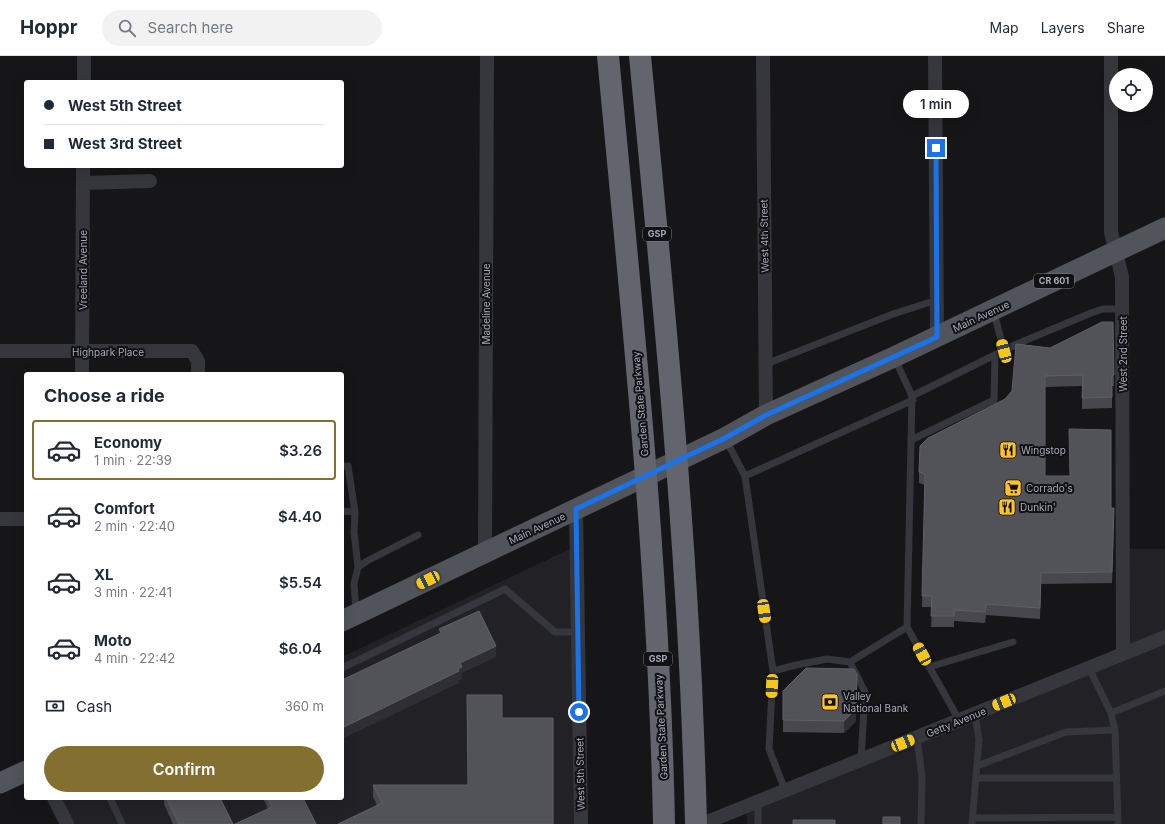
<!DOCTYPE html>
<html lang="en">
<head>
<meta charset="utf-8">
<style>
  :root { --surface:#fff; --page:#f2f2f3; --text:#1f2937; --muted:#747a83; --line:#e0e1e3; --accent:#836f30 }
  body { margin:0; font-family:Inter,sans-serif; background:var(--page); color:var(--text); height:100vh; display:flex; flex-direction:column; font-size:15px; white-space:nowrap }
  * { box-sizing:border-box; margin:0 }
  p { font-size:13px; color:var(--muted) }
  .icon { flex:none; width:22px; height:22px; fill:none; stroke:currentColor; stroke-width:2; stroke-linecap:round; stroke-linejoin:round }
  .map { position:relative; flex:1; overflow:hidden }
  .panel { position:absolute; left:24px; top:316px; width:320px; height:428px; display:flex; flex-direction:column; background:var(--surface); border-radius:4px; box-shadow:0 4px 16px #0002 }
  .panel>* { flex:none }
  .hud { position:absolute; left:24px; top:24px; width:320px; height:88px; border-radius:4px; box-shadow:0 4px 16px #0002; display:grid; align-content:center; height:88px; padding:0 20px; background:var(--surface) }
  .fabs { position:absolute; left:1109px; top:12px; display:grid; gap:8px }
  .fabs a { display:grid; place-items:center; width:44px; height:44px; border-radius:50%; background:var(--surface); box-shadow:0 4px 16px #0002; font-size:20px }
  .end { position:absolute; width:18px; height:18px; margin:-9px; border:5px solid #1a73e8; background:#fff; box-shadow:0 0 0 2px #fff }
  .from { border-radius:50% }
  .bubble { position:absolute; height:28px; border-radius:14px; background:var(--surface); box-shadow:0 4px 16px #0002; font-size:13px; font-weight:600; line-height:28px; text-align:center }
  .car { position:absolute; width:12px; height:24px; margin:-12px -6px; border-radius:5px; box-shadow:0 0 3px 1px #0007; background:linear-gradient(#f5c518 24%,#345 0 40%,#f5c518 0 76%,#345 0 86%,#f5c518 0) }
  .hud b { display:flex; align-items:center; gap:14px; height:38px; font-size:15px }
  .hud b+b { border-top:1px solid var(--line) }
  .hud i { width:10px; height:10px; background:var(--text) }
  ul { padding:0; list-style:none }
  li { display:flex; align-items:center; gap:12px; height:60px; margin:0 8px 6px; padding:0 12px; border:2px solid transparent; border-radius:4px }
  li div { flex:1 }
  li b { display:block; font-size:15px }
  li em { font-style:normal; font-weight:600 }
  li.selected { border-color:var(--accent) }
  li>.icon { width:36px; height:36px; stroke-width:1.5 }
  h2 { padding:0 20px; font-size:18px; line-height:48px }
  .pay { display:flex; align-items:center; gap:10px; height:44px; padding:0 20px; font-size:15px }
  .pay p { margin-inline-start:auto }
  .button { display:flex; gap:8px; margin-top:auto; padding:8px 20px }
  .button a { flex:1; height:46px; border-radius:24px; background:var(--accent); color:#fff; font-size:16px; font-weight:600; line-height:46px; text-align:center }
  header { display:flex; align-items:center; gap:24px; box-sizing:border-box; height:56px; padding:0 20px; background:var(--surface); border-bottom:1px solid var(--line) }
  header strong { font-size:19px }
  nav { display:flex; gap:22px; margin-inline-start:auto; font-size:14px }
  .search { width:280px; height:36px; background:var(--page); display:flex; align-items:center; gap:10px; box-sizing:border-box; padding:0 14px; border-radius:22px; color:var(--muted); font-size:15px }
  .map>svg:first-child { display:block }
  .built { fill:#222125 }
  .lines { fill:none; stroke-linecap:round; stroke-linejoin:round }
  .service { stroke:#36373d; stroke-width:7 }
  .minor { stroke:#36373d; stroke-width:14 }
  .primary { stroke:#52545c; stroke-width:21 }
  .motorway { stroke:#62646e; stroke-width:22 }
  .wall { fill:#47474d }
  .shaded-wall { fill:#2f2f33 }
  .building { fill:#525259; stroke:#5f6068 }
  .route { stroke:#1a73e8; stroke-width:5 }
  .labels { text-anchor:middle; stroke-width:4; stroke-linejoin:round; paint-order:stroke }
  .shield { fill:#111013; stroke:#7a7c87; stroke-width:1 }
  .shield-label { font-size:9px; font-weight:bold; fill:#a7abb9 }
  .street-label { font-size:10px; fill:#a7abb9; stroke:#111013 }
  .poi-label { font-size:10px; fill:#a7abb9; stroke:#111013; text-anchor:start }
</style>
</head>
<body>
<header>
<strong>Hoppr</strong>
<div class="search"><svg class="icon" aria-label="search" viewBox="0 0 24 24"><circle cx="10" cy="10" r="6"/><path d="M15 15l6 6"/></svg>Search here</div>
<nav><a>Map</a><a>Layers</a><a>Share</a></nav>
</header>
<div class="map">
<svg width="1165" height="768" viewBox="0 0 1165 768">
  <rect width="100%" height="100%" fill="#161518"/>
  <!-- built -->
  <path class="built" d="M576,490L584,768H63L51,742H342V601Z
    M1119,493H1165V768H747L746,750L1121,591Z"/>
  <g class="lines">
    <!-- service -->
    <path class="service" d="M994,257L1004,295
      M895,303L912,340L907,571L959,664
      M766,308L893,258L937,244
      M912,340L1017,288L1091,257L1103,253H1123
      M726,384L745,420
      M911,384L994,344L995,299
      M342,410H348L355,456L342,455
      M355,456L354,476L358,511
      M356,555L354,528L358,511L367,505L418,479
      M850,606L907,571
      M929,611L1013,586
      M342,612L505,533L555,576H578
      M1089,612L1111,657L1115,674L1118,768
      M773,615L796,609L827,603L850,606L865,636L861,704
      M1111,657L1165,635
      M917,681L922,722L921,768
      M977,710L1066,676L1115,674
      M976,722H1116
      M785,734L769,693L773,615L745,420L913,344
      M110,742L122,768
      M758,746V768
      M973,762L1117,761
      M972,768L979,684L975,658"/>
    <!-- minor -->
    <path class="minor" d="M763,0L766,359
      M935,0L937,281
      M1111,0V176L1122,221L1123,598
      M84,26V0
      M83,127L150,125
      M0,295H192L198,305V318
      M82,318L83,110
      M576,453L581,768
      M0,463H26
      M485,496L487,0
      M54,742L67,768
      M702,768L1165,581"/>
    <!-- primary -->
    <path class="primary" d="M342,565L725,382L766,359L894,301L1165,172
      M0,727L26,715"/>
    <!-- motorway -->
    <path class="motorway" d="M608,0C632,256 659,511 664,768
      M640,0C660,209 681,419 691,629C693,675 695,722 696,768"/>
  </g>
  <!-- wall -->
  <path class="wall" d="M1113,266L1114,330H1112V352L1082,353V330L1045,331V420L1111,452L1114,463L1112,527L1041,528L1040,563L986,559L985,567L954,565V571H931L932,551H922L925,429L919,427V416L1005,343L1050,292Z
    M783,635L856,665L844,677L783,676Z
    M502,662L553,768L377,749L373,741V729H468Z
    M164,742H220L233,768H173L164,748Z
    M263,742H303L268,753Z"/>
  <!-- shaded-wall -->
  <path class="shaded-wall" d="M1114,452V463L1112,527V516Z
    M1041,517V528L1040,563V552Z
    M496,590V601L462,617V623L459,624V627L342,683V672L458,613L460,607Z
    M857,619L856,665L844,677V665Z"/>
  <!-- building -->
  <path class="building" d="M1102,266H1113L1114,319H1112V341L1082,342L1083,319L1045,320V420H1070L1069,373L1111,374V452H1114L1112,516L1041,517L1040,552L986,548L985,556L954,554V560H931L932,540H922L925,418L919,416L920,390L928,382L1005,343L1012,335L1016,288L1050,292Z
    M479,555L496,590L460,607L462,611L458,613L459,615L342,672V624L441,577L439,573Z
    M806,612L854,613L857,619L856,653L844,665L783,664V635Z
    M467,639H502V662H553V768H338L382,747L373,729H468Z
    M166,742H220L233,768H179Z
    M268,742H303L316,768H235L272,751Z
    M883,761H900V768H883Z
    M793,764H835V768H793Z"/>
  <g class="lines">
    <!-- route -->
    <path class="route" d="M579,656L576,453L725,382L766,359L937,281L936,92"/>
  </g>
  <!-- icons -->
  <defs>
    <symbol id="restaurant-square" viewBox="-11 -11 22 22"><rect x="-9" y="-9" width="18" height="18" rx="4" fill="#fec427" stroke="#111013"/><path d="M-5-6h1v4h1v-4h1v4h1v-4h1v5L-1.5 .5V6h-2V.5L-5-1ZM5-6V6H3V1.5H1.5Q1.5-4 5-6Z" fill="#111"/></symbol>
    <symbol id="supermarket-square" viewBox="-11 -11 22 22"><rect x="-9" y="-9" width="18" height="18" rx="4" fill="#fec427" stroke="#111013"/><path d="M-6-5.5h2.5l.6 2H6L4.5 2H-2.5L-4.4-4H-6ZM-1.5 3.2a1.3 1.3 0 1 0 .1 0ZM3 3.2a1.3 1.3 0 1 0 .1 0Z" fill="#111"/></symbol>
    <symbol id="bank-square" viewBox="-11 -11 22 22"><rect x="-9" y="-9" width="18" height="18" rx="4" fill="#fec427" stroke="#111013"/><path d="M-6-4H6V4H-6ZM0-2.3a2.3 2.3 0 1 0 0 4.6a2.3 2.3 0 1 0 0-4.6Z" fill="#111"/></symbol>
  </defs>
  <g fill-rule="evenodd">
    <use href="#restaurant-square" x="998" y="384" width="20" height="20"/>
    <use href="#supermarket-square" x="1003" y="422" width="20" height="20"/>
    <use href="#restaurant-square" x="997" y="441" width="20" height="20"/>
    <use href="#bank-square" x="820" y="636" width="20" height="20"/>
  </g>
  <g class="labels">
    <!-- shield labels -->
    <g class="shield">
      <rect x="643" y="171" width="28" height="14" rx="3"/>
      <rect x="1034" y="218" width="40" height="14" rx="3"/>
      <rect x="644" y="596" width="28" height="14" rx="3"/>
    </g>
    <g class="shield-label">
      <text x="657" y="181">GSP</text>
      <text x="1054" y="228">CR 601</text>
      <text x="658" y="606">GSP</text>
    </g>
    <!-- street labels -->
    <g class="street-label">
      <text transform="translate(764 180) rotate(-91)" y="4">West 4th Street</text>
      <text transform="translate(83 214) rotate(-90)" y="4">Vreeland Avenue</text>
      <text transform="translate(486 248) rotate(-90)" y="4">Madeline Avenue</text>
      <text transform="translate(981 260) rotate(-25)" y="4">Main Avenue</text>
      <text x="108" y="300">Highpark Place</text>
      <text transform="translate(1123 298) rotate(-90)" y="4">West 2nd Street</text>
      <text transform="translate(640 348) rotate(-95)" y="4">Garden State Parkway</text>
      <text transform="translate(537 472) rotate(-25)" y="4">Main Avenue</text>
      <text transform="translate(956 666) rotate(-22)" y="4">Getty Avenue</text>
      <text transform="translate(661 671) rotate(-93)" y="4">Garden State Parkway</text>
      <text transform="translate(580 718) rotate(-91)" y="4">West 5th Street</text>
    </g>
    <!-- poi labels -->
    <g class="poi-label">
      <text x="1021" y="398">Wingstop</text>
      <text x="1026" y="436">Corrado's</text>
      <text x="1020" y="455">Dunkin'</text>
      <text x="843" y="644">Valley<tspan x="843" dy="12">National Bank</tspan></text>
    </g>
  </g>
</svg>
<div class="fabs">
<a><svg class="icon" aria-label="locate" viewBox="0 0 24 24"><circle cx="12" cy="12" r="6"/><path d="M12 2v4M12 18v4M2 12h4M18 12h4"/></svg></a>
</div>
<i class="end from" style="left:579px;top:656px"></i>
<i class="end" style="left:936px;top:92px"></i>
<div class="bubble" style="left:903px;top:34px;width:66px">1 min</div>
<i class="car" style="left:1004px;top:295px;rotate:345deg"></i>
<i class="car" style="left:428px;top:524px;rotate:244deg"></i>
<i class="car" style="left:764px;top:555px;rotate:172deg"></i>
<i class="car" style="left:922px;top:598px;rotate:331deg"></i>
<i class="car" style="left:772px;top:630px;rotate:183deg"></i>
<i class="car" style="left:1004px;top:646px;rotate:248deg"></i>
<i class="car" style="left:903px;top:687px;rotate:68deg"></i>
<div class="hud">
<b><i class="from"></i>West 5th Street</b>
<b><i></i>West 3rd Street</b>
</div>
<section class="panel">
<h2>Choose a ride</h2>
<ul>
<li class="selected"><svg class="icon" aria-label="car" viewBox="0 0 24 24"><path d="M5 17H2v-5l4-1 3-4h7l3 4 3 1v5h-3M9 17h6M6 11h13"/><circle cx="7" cy="17" r="2"/><circle cx="17" cy="17" r="2"/></svg><div><b>Economy</b><p>1 min · 22:39</p></div><em>$3.26</em></li>
<li><svg class="icon" aria-label="car" viewBox="0 0 24 24"><path d="M5 17H2v-5l4-1 3-4h7l3 4 3 1v5h-3M9 17h6M6 11h13"/><circle cx="7" cy="17" r="2"/><circle cx="17" cy="17" r="2"/></svg><div><b>Comfort</b><p>2 min · 22:40</p></div><em>$4.40</em></li>
<li><svg class="icon" aria-label="car" viewBox="0 0 24 24"><path d="M5 17H2v-5l4-1 3-4h7l3 4 3 1v5h-3M9 17h6M6 11h13"/><circle cx="7" cy="17" r="2"/><circle cx="17" cy="17" r="2"/></svg><div><b>XL</b><p>3 min · 22:41</p></div><em>$5.54</em></li>
<li><svg class="icon" aria-label="car" viewBox="0 0 24 24"><path d="M5 17H2v-5l4-1 3-4h7l3 4 3 1v5h-3M9 17h6M6 11h13"/><circle cx="7" cy="17" r="2"/><circle cx="17" cy="17" r="2"/></svg><div><b>Moto</b><p>4 min · 22:42</p></div><em>$6.04</em></li>
</ul>
<div class="pay"><svg class="icon" aria-label="cash" viewBox="0 0 24 24"><path d="M3 7h18v10H3z"/><circle cx="12" cy="12" r="2"/></svg>Cash<p>360 m</p></div>
<div class="button"><a>Confirm</a></div>
</section>
</div>
</body>
</html>
